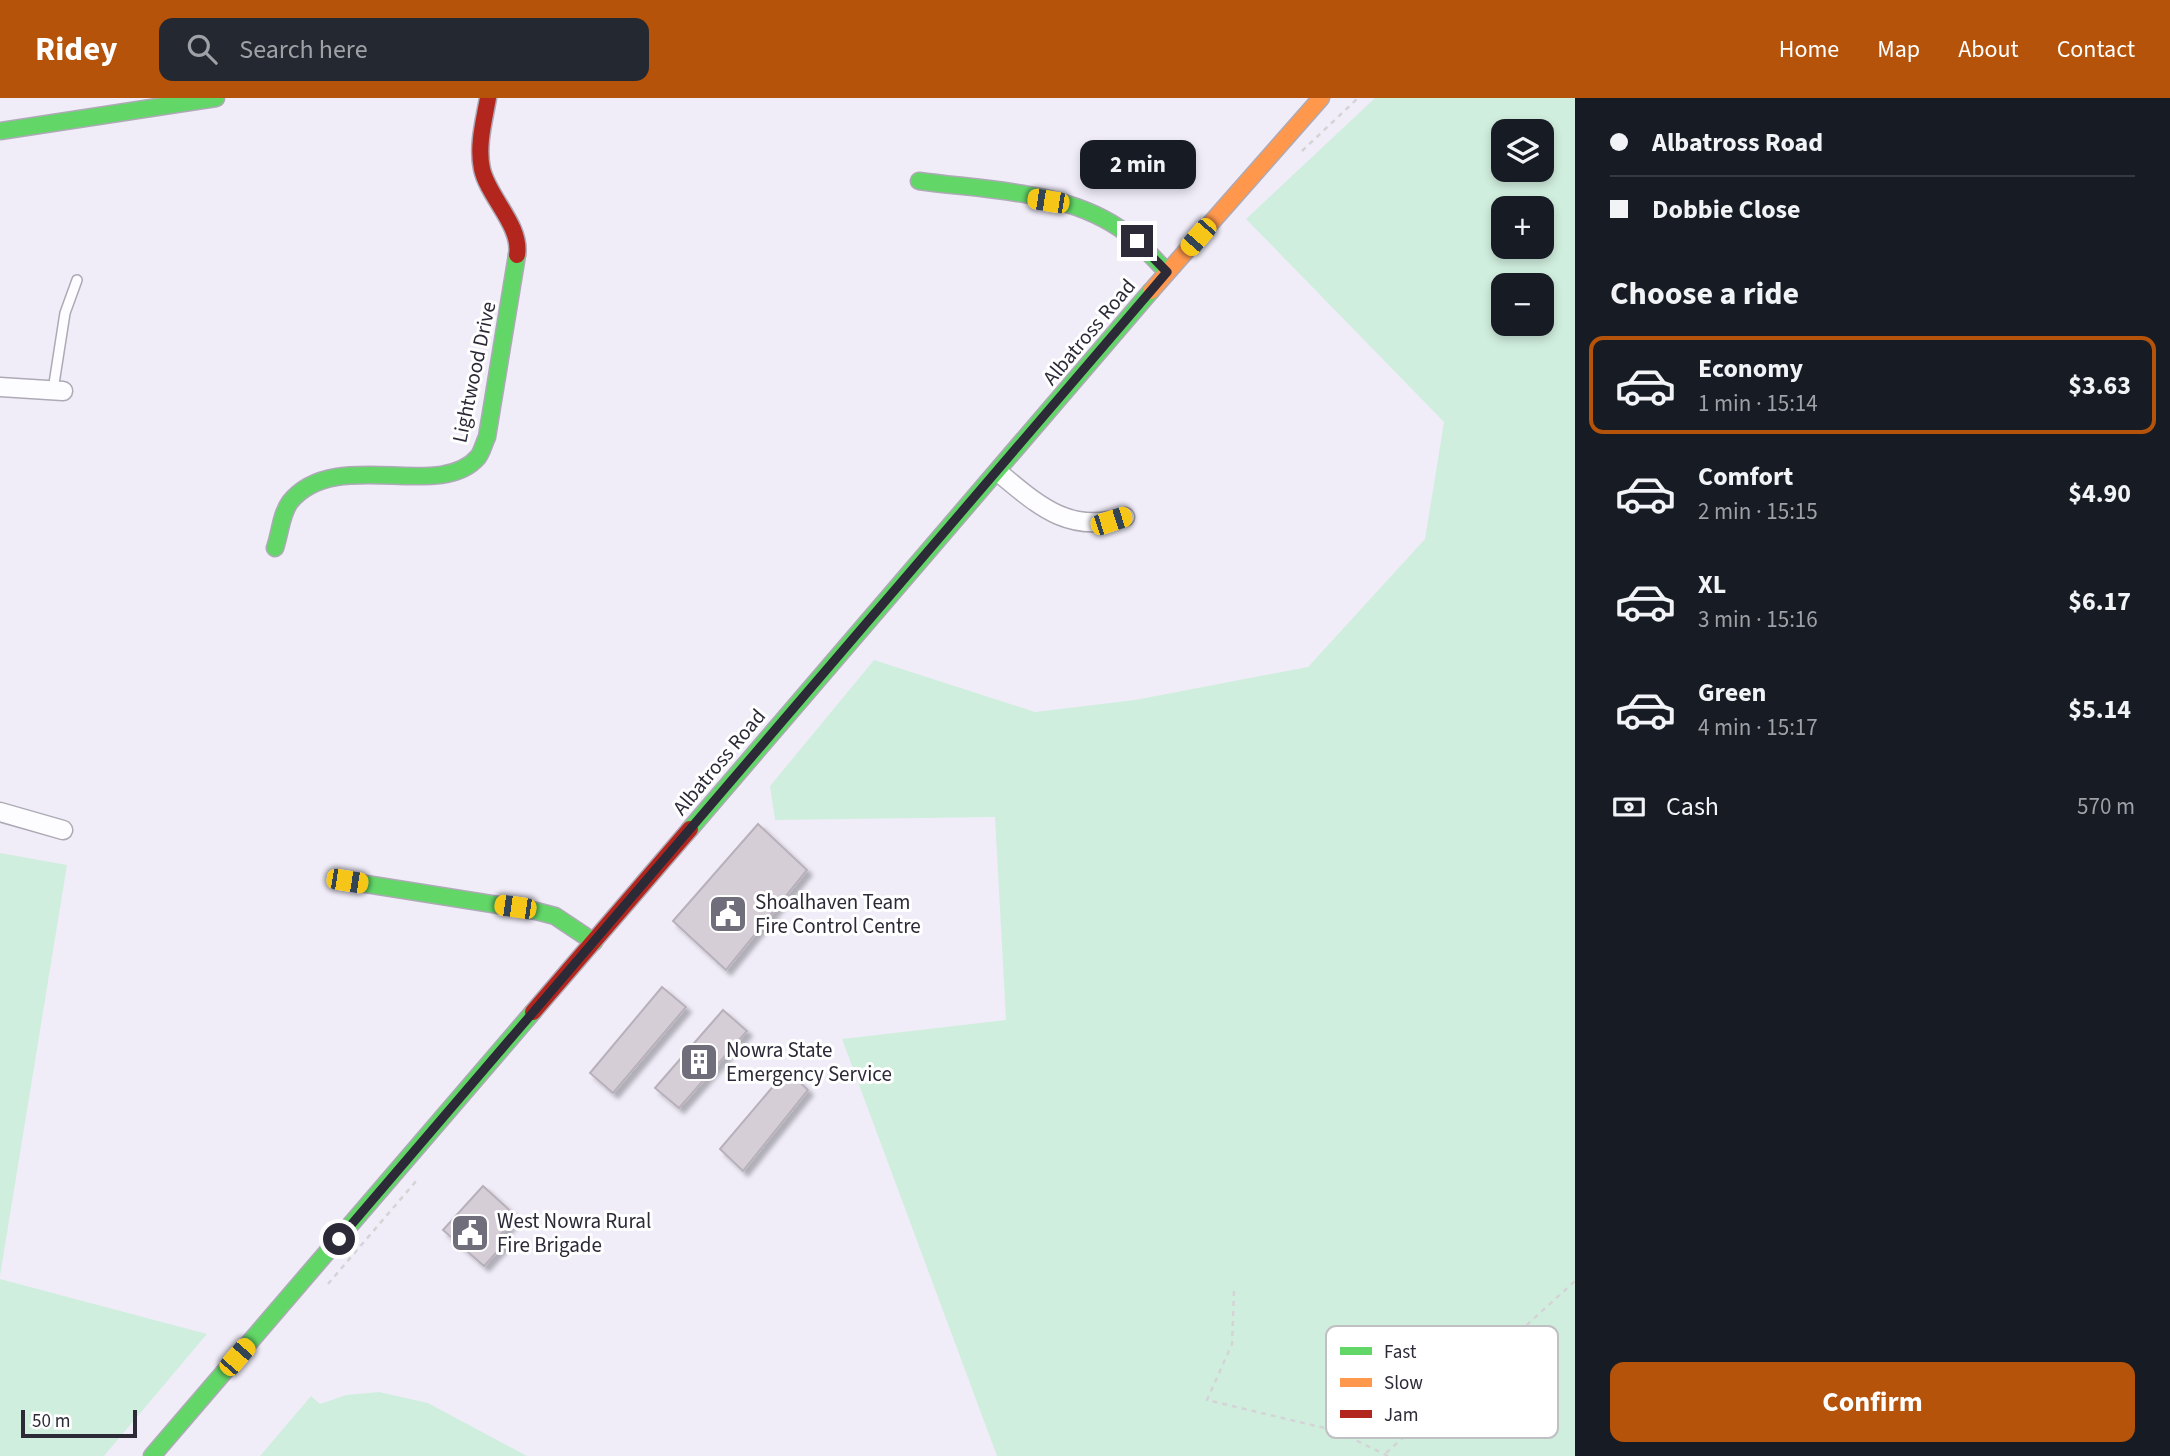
<!DOCTYPE html>
<html lang="en">
<head>
<meta charset="utf-8">
<style>
  :root { --surface:#171b24; --page:#242831; --text:#f1f3f6; --muted:#9ea1a6; --line:#363941; --accent:#b45309 }
  body { margin:0; font-family:"Source Sans 3",sans-serif; background:var(--page); color:var(--text); height:100vh; display:flex; flex-direction:column; font-size:26px; white-space:nowrap }
  * { box-sizing:border-box; margin:0 }
  p { font-size:23px; color:var(--muted) }
  .icon { flex:none; width:38px; height:38px; fill:none; stroke:currentColor; stroke-width:2; stroke-linecap:round; stroke-linejoin:round }
  .map { position:relative; flex:1; overflow:hidden }
  .panel { display:flex; flex-direction:column; background:var(--surface); width:595px }
  .panel>* { flex:none }
  .banner { display:grid; align-content:center; height:154px; padding:0 35px; background:var(--surface) }
  .fabs { position:absolute; left:1491px; top:21px; display:grid; gap:14px }
  .fabs a { display:grid; place-items:center; width:63px; height:63px; border-radius:14px; background:var(--surface); box-shadow:0 4px 10px #0003; font-size:35px }
  .scale { position:absolute; left:21px; bottom:18px; width:116px; box-sizing:border-box; padding-left:7px; border:4px solid #2d2a38; border-top:0; font-size:19px; line-height:24px; white-space:nowrap; color:#2d2a38; -webkit-text-stroke:5px #fff; paint-order:stroke }
  .end { position:absolute; width:32px; height:32px; margin:-16px; border:9px solid #2d2a38; background:#fff; box-shadow:0 0 0 4px #fff }
  .from { border-radius:50% }
  .bubble { position:absolute; height:49px; border-radius:14px; background:var(--surface); box-shadow:0 4px 10px #0003; font-size:23px; font-weight:700; line-height:49px; text-align:center }
  .car { position:absolute; width:21px; height:42px; margin:-21px -10px; border-radius:9px; box-shadow:0 0 5px 2px #0007; background:linear-gradient(#f5c518 24%,#345 0 40%,#f5c518 0 76%,#345 0 86%,#f5c518 0) }
  .banner b { display:flex; align-items:center; gap:24px; height:66px; font-size:26px }
  .banner b+b { border-top:2px solid var(--line) }
  .banner i { width:18px; height:18px; background:var(--text) }
  ul { padding:0; list-style:none }
  li { display:flex; align-items:center; gap:21px; height:98px; margin:0 14px 10px; padding:0 21px; border:4px solid transparent; border-radius:14px }
  li div { flex:1 }
  li b { display:block; font-size:26px }
  li em { font-style:normal; font-weight:700 }
  li.selected { border-color:var(--accent) }
  li>.icon { width:63px; height:63px; stroke-width:1.5 }
  h2 { padding:0 35px; font-size:32px; line-height:84px }
  .pay { display:flex; align-items:center; gap:18px; height:77px; padding:0 35px; font-size:26px }
  .pay p { margin-inline-start:auto }
  .primary-button { display:flex; gap:14px; margin-top:auto; padding:14px 35px }
  .primary-button a { flex:1; height:80px; border-radius:14px; background:var(--accent); color:#fff; font-size:28px; font-weight:700; line-height:80px; text-align:center }
  header { display:flex; align-items:center; gap:42px; box-sizing:border-box; height:98px; padding:0 35px; background:var(--accent); color:#fff }
  header strong { font-size:33px }
  nav { display:flex; gap:38px; margin-inline-start:auto; font-size:24px }
  .search { width:490px; height:63px; background:var(--page); display:flex; align-items:center; gap:18px; box-sizing:border-box; padding:0 24px; border-radius:14px; color:var(--muted); font-size:26px }
  main { display:flex; flex:1; min-height:0 }
  .map>svg:first-child { display:block }
  .green { fill:#d0eede; fill-rule:evenodd }
  .building { fill:#d6ced7; stroke:#b8b0ba; stroke-width:2; filter:url(#shadow) }
  .lines { fill:none; stroke-linecap:round; stroke-linejoin:round }
  .lane-casing { stroke:#adaab6; stroke-width:12 }
  .street-casing { stroke:#adaab6; stroke-width:21 }
  .fast-casing { stroke:#adaab6; stroke-width:19 }
  .slow-casing { stroke:#adaab6; stroke-width:19 }
  .jam-casing { stroke:#adaab6; stroke-width:19 }
  .path { stroke:#d4d4d7; stroke-width:2.5; stroke-dasharray:5 5; stroke-linecap:butt }
  .lane { stroke:#fdfcfe; stroke-width:9 }
  .street { stroke:#fdfcfe; stroke-width:18 }
  .fast { stroke:#63d668; stroke-width:16 }
  .slow { stroke:#ff974d; stroke-width:16 }
  .jam { stroke:#b3261e; stroke-width:16 }
  .route { stroke:#2d2a38; stroke-width:9 }
  .labels { text-anchor:middle; stroke-width:6; stroke-linejoin:round; paint-order:stroke }
  .street-label { font-size:21px; fill:#2d2a38; stroke:#fff }
  .poi-label { font-size:21px; fill:#2d2a38; stroke:#fff; text-anchor:start }
  .key { fill:#fff; stroke:#c0bfc3; stroke-width:2 }
  .key-label { font-size:19px; fill:#2d2a38 }
</style>
</head>
<body>
<header>
<strong>Ridey</strong>
<div class="search"><svg class="icon" aria-label="search" viewBox="0 0 24 24"><circle cx="10" cy="10" r="6"/><path d="M15 15l6 6"/></svg>Search here</div>
<nav><a>Home</a><a>Map</a><a>About</a><a>Contact</a></nav>
</header>
<main>
<div class="map">
<svg width="1575" height="1358" viewBox="0 0 1575 1358">
  <defs>
    <filter id="shadow"><feDropShadow dx="5" dy="5" stdDeviation="2" flood-color="#0004"/></filter>
  </defs>
  <rect width="100%" height="100%" fill="#f0edf9"/>
  <!-- green -->
  <path class="green" d="M1375,0H1575V1358H997L842,941L1006,922L995,719L775,722L770,688L874,562L1035,614L1135,602L1308,569L1425,441L1444,324L1246,121ZM1542,33V72H1503V33ZM1542,110V149H1503V110ZM1542,187V226H1503V187Z
    M0,755L67,767L0,1178Z
    M0,1181L207,1236L104,1358H0Z
    M379,1294L428,1305L527,1358H260L311,1298L320,1306L346,1297Z"/>
  <!-- building -->
  <path class="building" d="M758,726L807,772L726,872L673,823Z
    M662,889L686,909L613,995L590,975Z
    M723,912L747,933L679,1010L655,990Z
    M787,972L808,992L743,1073L720,1051Z
    M483,1088L517,1119L500,1137L507,1143L484,1168L443,1132Z"/>
  <g class="lines">
    <defs>
      <path id="lane" d="M53,292L65,215L77,182"/>
      <path id="street" d="M0,289L63,293
        M998,374C1038,407 1069,437 1125,419
        M0,714L63,732"/>
      <path id="fast" d="M0,33L216,0
        M919,83C984,92 1063,92 1119,130C1137,142 1152,158 1167,174
        M275,450C280,436 281,416 290,404C335,348 440,404 478,359C482,354 484,345 487,339L517,157
        M690,731L1151,193
        M347,783L536,813L555,818L594,844
        M152,1358L533,914"/>
      <path id="slow" d="M1151,193L1321,0"/>
      <path id="jam" d="M488,0C484,23 477,48 482,71C488,99 522,128 517,157
        M533,914L690,731"/>
    </defs>
    <!-- lane casing -->
    <use href="#lane" class="lane-casing"/>
    <!-- street casing -->
    <use href="#street" class="street-casing"/>
    <!-- fast casing -->
    <use href="#fast" class="fast-casing"/>
    <!-- slow casing -->
    <use href="#slow" class="slow-casing"/>
    <!-- jam casing -->
    <use href="#jam" class="jam-casing"/>
    <!-- path -->
    <path class="path" d="M1302,53L1358,0
      M328,1186L417,1082
      M1234,1193L1232,1246L1207,1302L1337,1333L1388,1358
      M1386,1355L1575,1183"/>
    <!-- lane -->
    <use href="#lane" class="lane"/>
    <!-- street -->
    <use href="#street" class="street"/>
    <!-- fast -->
    <use href="#fast" class="fast"/>
    <!-- slow -->
    <use href="#slow" class="slow"/>
    <!-- jam -->
    <use href="#jam" class="jam"/>
  </g>
  <g class="lines">
    <!-- route -->
    <path class="route" d="M339,1141L1167,174L1137,143"/>
  </g>
  <!-- icons -->
  <defs>
    <symbol id="civic-square" viewBox="-11 -11 22 22"><rect x="-9" y="-9" width="18" height="18" rx="4" fill="#716e7c" stroke="#fff"/><path d="M-.6-6.5H3V-4.5H.6V-3L4-1V1h2V6H-6V1h2V-1L-.6-3ZM-1.2 2.5V6h2.4V2.5Z" fill="#fff"/></symbol>
    <symbol id="building-square" viewBox="-11 -11 22 22"><rect x="-9" y="-9" width="18" height="18" rx="4" fill="#716e7c" stroke="#fff"/><path d="M-4-6H4V6H1V3H-1V6H-4ZM-2.5-4.3h1.7v1.8h-1.7ZM.8-4.3h1.7v1.8H.8ZM-2.5-1h1.7V.8h-1.7ZM.8-1h1.7V.8H.8Z" fill="#fff"/></symbol>
  </defs>
  <g fill-rule="evenodd">
    <use href="#civic-square" x="706" y="794" width="44" height="44"/>
    <use href="#building-square" x="677" y="942" width="44" height="44"/>
    <use href="#civic-square" x="448" y="1113" width="44" height="44"/>
  </g>
  <g class="labels">
    <!-- street labels -->
    <g class="street-label">
      <text transform="translate(1089 234) rotate(-50)" y="7">Albatross Road</text>
      <text transform="translate(474 274) rotate(-78)" y="7">Lightwood Drive</text>
      <text transform="translate(719 664) rotate(-50)" y="7">Albatross Road</text>
    </g>
    <!-- poi labels -->
    <g class="poi-label">
      <text x="755" y="811">Shoalhaven Team<tspan x="755" dy="24">Fire Control Centre</tspan></text>
      <text x="726" y="959">Nowra State<tspan x="726" dy="24">Emergency Service</tspan></text>
      <text x="497" y="1130">West Nowra Rural<tspan x="497" dy="24">Fire Brigade</tspan></text>
    </g>
  </g>
  <!-- legend -->
  <rect x="1326" y="1228" width="232" height="112" rx="10" class="key"/>
  <rect x="1340" y="1249" width="32" height="8" fill="#63d668"/>
  <rect x="1340" y="1280" width="32" height="9" fill="#ff974d"/>
  <rect x="1340" y="1312" width="32" height="8" fill="#b3261e"/>
  <g class="key-label">
    <text x="1384" y="1260">Fast</text>
    <text x="1384" y="1291">Slow</text>
    <text x="1384" y="1323">Jam</text>
  </g>
</svg>
<div class="fabs">
<a><svg class="icon" aria-label="layers" viewBox="0 0 24 24"><path d="M12 4l9 5-9 5-9-5zM3 14l9 5 9-5"/></svg></a>
<a>+</a>
<a>−</a>
</div>
<div class="scale">50 m</div>
<i class="end from" style="left:339px;top:1141px"></i>
<i class="end" style="left:1137px;top:143px"></i>
<div class="bubble" style="left:1080px;top:42px;width:116px">2 min</div>
<i class="car" style="left:1048px;top:103px;rotate:279deg"></i>
<i class="car" style="left:1198px;top:139px;rotate:221deg"></i>
<i class="car" style="left:1111px;top:423px;rotate:72deg"></i>
<i class="car" style="left:347px;top:783px;rotate:99deg"></i>
<i class="car" style="left:515px;top:809px;rotate:278deg"></i>
<i class="car" style="left:237px;top:1259px;rotate:41deg"></i>
</div>
<section class="panel">
<div class="banner">
<b><i class="from"></i>Albatross Road</b>
<b><i></i>Dobbie Close</b>
</div>
<h2>Choose a ride</h2>
<ul>
<li class="selected"><svg class="icon" aria-label="car" viewBox="0 0 24 24"><path d="M5 17H2v-5l4-1 3-4h7l3 4 3 1v5h-3M9 17h6M6 11h13"/><circle cx="7" cy="17" r="2"/><circle cx="17" cy="17" r="2"/></svg><div><b>Economy</b><p>1 min · 15:14</p></div><em>$3.63</em></li>
<li><svg class="icon" aria-label="car" viewBox="0 0 24 24"><path d="M5 17H2v-5l4-1 3-4h7l3 4 3 1v5h-3M9 17h6M6 11h13"/><circle cx="7" cy="17" r="2"/><circle cx="17" cy="17" r="2"/></svg><div><b>Comfort</b><p>2 min · 15:15</p></div><em>$4.90</em></li>
<li><svg class="icon" aria-label="car" viewBox="0 0 24 24"><path d="M5 17H2v-5l4-1 3-4h7l3 4 3 1v5h-3M9 17h6M6 11h13"/><circle cx="7" cy="17" r="2"/><circle cx="17" cy="17" r="2"/></svg><div><b>XL</b><p>3 min · 15:16</p></div><em>$6.17</em></li>
<li><svg class="icon" aria-label="car" viewBox="0 0 24 24"><path d="M5 17H2v-5l4-1 3-4h7l3 4 3 1v5h-3M9 17h6M6 11h13"/><circle cx="7" cy="17" r="2"/><circle cx="17" cy="17" r="2"/></svg><div><b>Green</b><p>4 min · 15:17</p></div><em>$5.14</em></li>
</ul>
<div class="pay"><svg class="icon" aria-label="cash" viewBox="0 0 24 24"><path d="M3 7h18v10H3z"/><circle cx="12" cy="12" r="2"/></svg>Cash<p>570 m</p></div>
<div class="primary-button"><a>Confirm</a></div>
</section>
</main>
</body>
</html>
